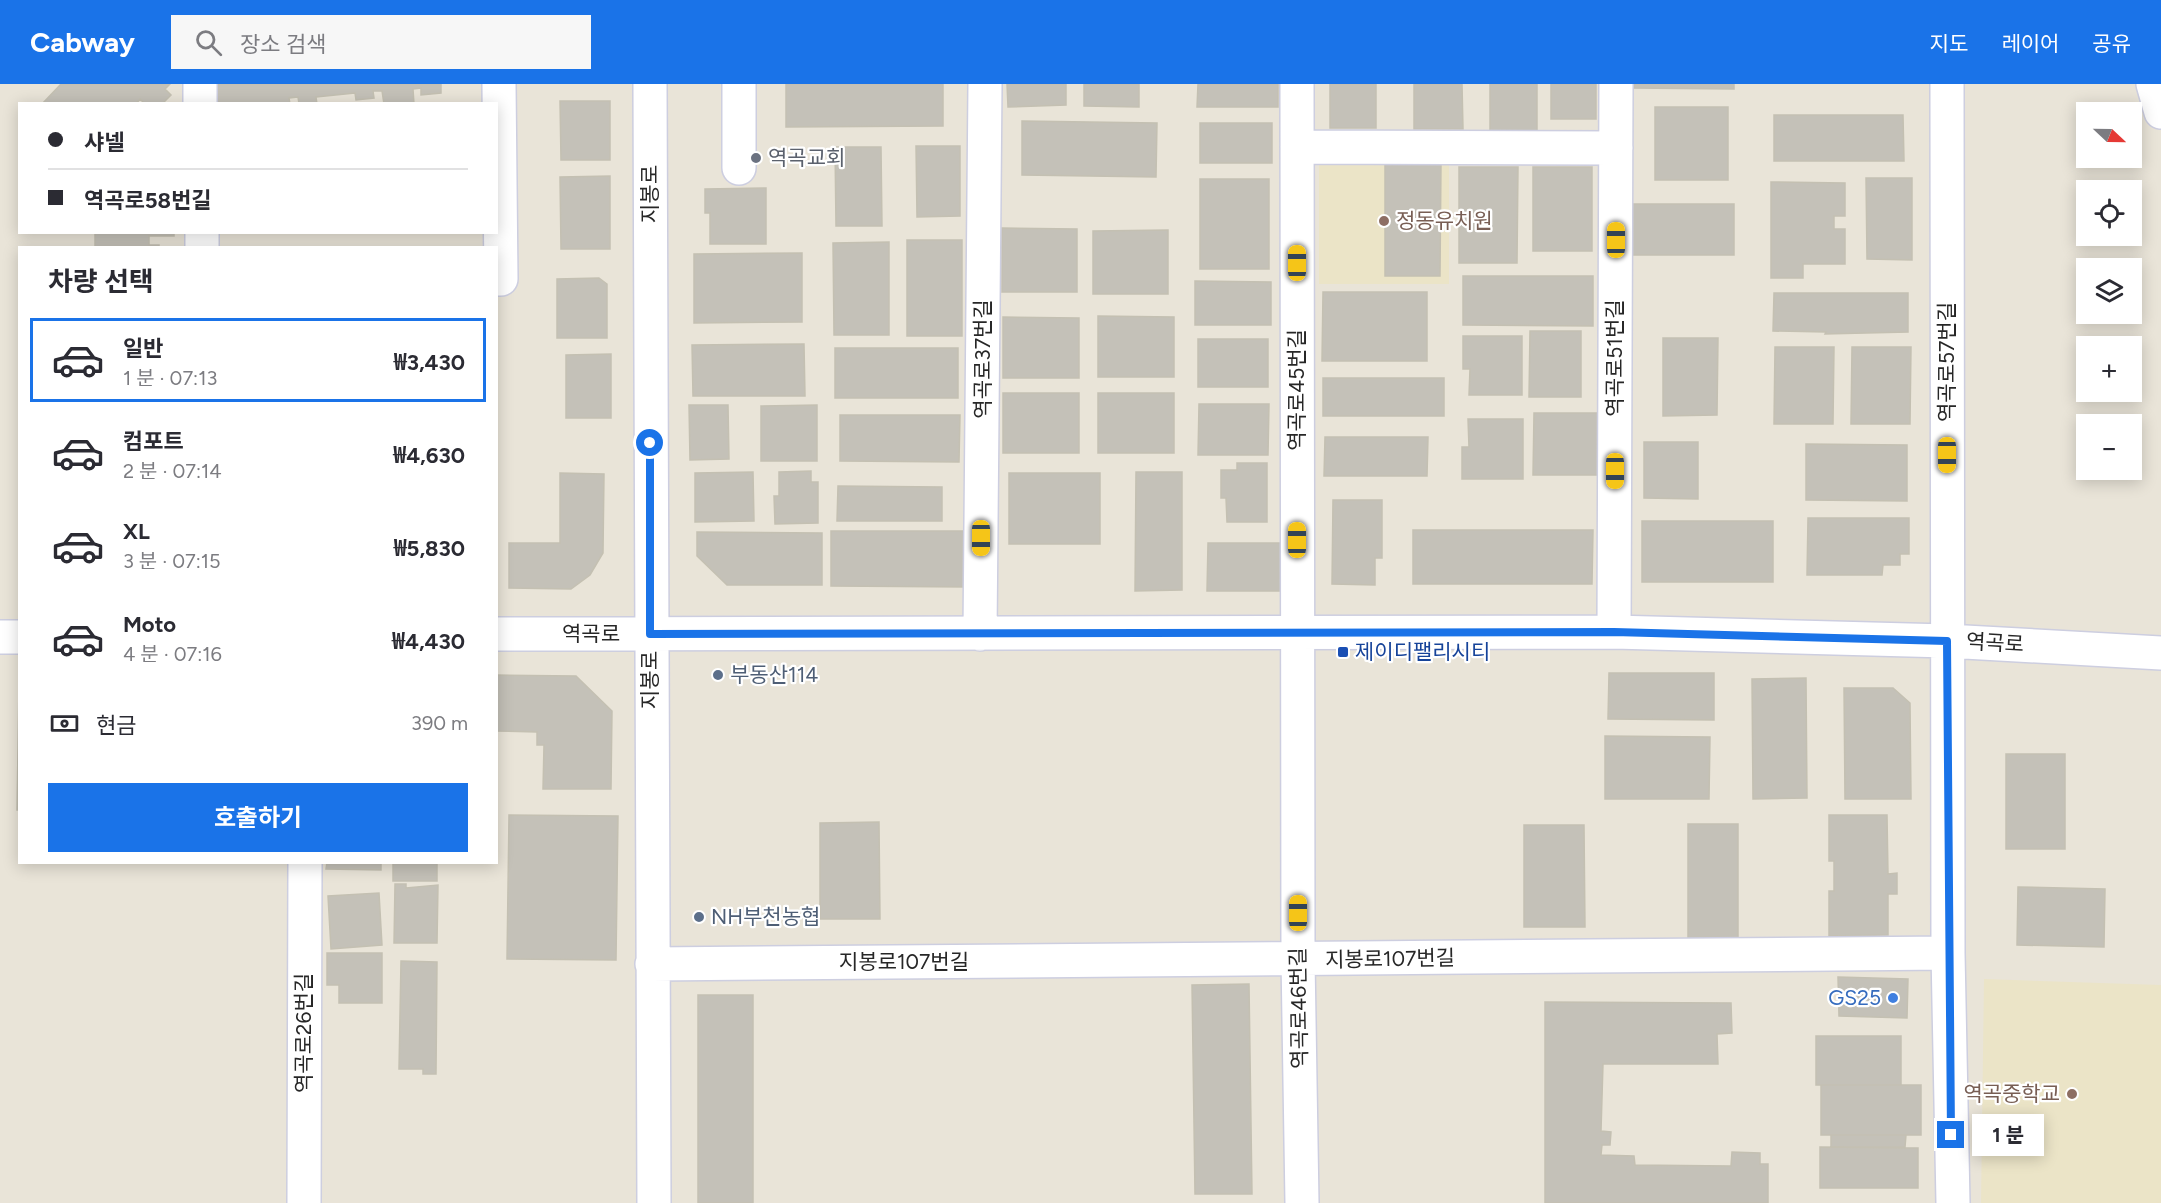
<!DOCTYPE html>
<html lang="ko">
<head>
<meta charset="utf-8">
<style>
  :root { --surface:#fff; --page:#f7f7f7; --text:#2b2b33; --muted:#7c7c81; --line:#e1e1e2; --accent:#1a73e8 }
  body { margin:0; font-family:Figtree,"Noto Sans KR",sans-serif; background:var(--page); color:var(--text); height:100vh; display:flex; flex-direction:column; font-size:22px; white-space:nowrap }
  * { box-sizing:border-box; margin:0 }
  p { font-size:20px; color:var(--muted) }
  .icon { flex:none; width:33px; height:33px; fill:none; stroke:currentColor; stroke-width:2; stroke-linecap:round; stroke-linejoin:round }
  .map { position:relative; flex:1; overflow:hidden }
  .details { position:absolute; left:18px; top:162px; width:480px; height:618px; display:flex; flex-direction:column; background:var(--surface); border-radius:0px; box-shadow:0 3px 15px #0003 }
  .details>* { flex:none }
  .guide { position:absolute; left:18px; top:18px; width:480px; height:132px; border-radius:0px; box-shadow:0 3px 15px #0003; display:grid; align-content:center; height:132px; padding:0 30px; background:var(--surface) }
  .needle { width:39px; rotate:112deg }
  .buttons { position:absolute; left:2076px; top:18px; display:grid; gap:12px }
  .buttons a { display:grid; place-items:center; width:66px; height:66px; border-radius:0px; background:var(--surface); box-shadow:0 3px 15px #0003; font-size:30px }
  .end { position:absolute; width:27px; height:27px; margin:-14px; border:8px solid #1a73e8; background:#fff; box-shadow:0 0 0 3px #fff }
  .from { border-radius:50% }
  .bubble { position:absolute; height:42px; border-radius:0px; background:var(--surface); box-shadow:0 3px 15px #0003; font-size:20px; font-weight:700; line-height:42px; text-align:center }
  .car { position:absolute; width:18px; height:36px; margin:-18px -9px; border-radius:8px; box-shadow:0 0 4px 2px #0007; background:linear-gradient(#f5c518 24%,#345 0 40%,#f5c518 0 76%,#345 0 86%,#f5c518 0) }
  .guide b { display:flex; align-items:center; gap:21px; height:57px; font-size:22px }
  .guide b+b { border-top:2px solid var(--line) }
  .guide i { width:15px; height:15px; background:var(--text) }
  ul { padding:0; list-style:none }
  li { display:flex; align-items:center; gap:18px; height:84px; margin:0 12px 9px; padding:0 18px; border:3px solid transparent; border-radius:0px }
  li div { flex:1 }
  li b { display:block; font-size:22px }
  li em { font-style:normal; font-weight:700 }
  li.on { border-color:var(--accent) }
  li>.icon { width:54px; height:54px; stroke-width:1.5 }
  h2 { padding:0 30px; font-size:27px; line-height:72px }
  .pay { display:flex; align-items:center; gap:15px; height:66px; padding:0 30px; font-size:22px }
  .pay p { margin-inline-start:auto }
  .cta { display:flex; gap:12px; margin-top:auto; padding:12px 30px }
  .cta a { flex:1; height:69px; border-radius:0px; background:var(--accent); color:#fff; font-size:24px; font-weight:700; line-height:69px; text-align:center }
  header { display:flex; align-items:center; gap:36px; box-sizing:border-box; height:84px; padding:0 30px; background:var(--accent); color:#fff }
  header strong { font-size:28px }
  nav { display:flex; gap:33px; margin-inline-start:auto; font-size:21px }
  .search { width:420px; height:54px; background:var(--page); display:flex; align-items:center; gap:15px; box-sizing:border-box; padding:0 21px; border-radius:0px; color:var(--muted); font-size:22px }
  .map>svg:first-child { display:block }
  .education { fill:#ebe4c7 }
  .building { fill:#c4c1b8; stroke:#c4c0b2; stroke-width:1.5 }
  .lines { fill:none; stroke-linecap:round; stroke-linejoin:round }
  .minor-casing { stroke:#cdcee0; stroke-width:36 }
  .minor { stroke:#fff; stroke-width:33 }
  .route { stroke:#1a73e8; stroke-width:8 }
  .worship-dot { fill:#6b7280; stroke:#fff; stroke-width:2 }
  .education-dot { fill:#8d6e63; stroke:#fff; stroke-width:2 }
  .transit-dot { fill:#1a4fb4; stroke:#fff; stroke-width:2 }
  .service-dot { fill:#5c6f8a; stroke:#fff; stroke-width:2 }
  .shop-dot { fill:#3f7fe0; stroke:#fff; stroke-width:2 }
  .labels { text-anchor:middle; stroke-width:4.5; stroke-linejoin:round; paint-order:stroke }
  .worship-label { font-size:21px; fill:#5b616d; stroke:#fff; text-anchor:start }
  .street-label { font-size:21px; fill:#272727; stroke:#fff }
  .education-label { font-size:21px; fill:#785e54; stroke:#fff; text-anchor:start }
  .transit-label { font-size:21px; fill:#164399; stroke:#fff; text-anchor:start }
  .service-label { font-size:21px; fill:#4e5e75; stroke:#fff; text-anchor:start }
  .shop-label { font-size:21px; fill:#366cbe; stroke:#fff; text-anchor:end }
</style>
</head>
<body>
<header>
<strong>Cabway</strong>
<div class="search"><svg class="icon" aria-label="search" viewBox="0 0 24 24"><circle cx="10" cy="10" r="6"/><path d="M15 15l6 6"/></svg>장소 검색</div>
<nav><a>지도</a><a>레이어</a><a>공유</a></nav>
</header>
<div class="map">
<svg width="2161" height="1119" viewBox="0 0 2161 1119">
  <rect width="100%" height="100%" fill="#e9e4d8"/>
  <!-- education -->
  <path class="education" d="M1319,74H1449V200H1319Z
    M1984,895L2161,901V1119H1981Z"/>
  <!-- building -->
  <path class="building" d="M61,0H170L165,5L171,11L162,20H145L140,15L136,20H42Z
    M210,0H441V9L421,11V4L413,5L414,20H384L382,7H373L374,14L356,16L355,9L316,13L317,20H299L298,13L289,14L290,20H212Z
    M786,0H943V42L786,43Z
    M1007,0H1066V21L1008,23Z
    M1084,0H1139V23L1084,22Z
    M1198,0H1278V23H1197Z
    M1330,0H1376V44H1330Z
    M1414,0H1462L1463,45H1414Z
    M1490,0H1537V47L1490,48Z
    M1551,0H1596V35H1551Z
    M1631,0H1734V5L1631,4Z
    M560,17H610V76H561Z
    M1655,23H1728V96H1655Z
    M1774,31H1903L1904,77H1774Z
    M1022,37L1157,39L1156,93L1022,91Z
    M1200,39H1272V79H1200Z
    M916,62H960V132L917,133Z
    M835,63H881L882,142H836Z
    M1385,79H1441L1440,192H1385Z
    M1459,83H1518L1517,179H1459Z
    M1533,83H1592V167H1533Z
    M610,92V165H561L560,93Z
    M1866,94H1912V176L1867,175Z
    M1200,95H1269V185H1200Z
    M1771,98L1845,99V132H1834V145H1845V180H1803V194H1771Z
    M766,104V160H710V129H705V105Z
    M1633,120H1734V171H1632Z
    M1002,144L1077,145V208H1002Z
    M1168,146V210H1093V147Z
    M95,148H174V152H149V161H159V164H95Z
    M907,156H962V252H907Z
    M889,158V251H834L833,159Z
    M802,169V238L694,239V170Z
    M1463,192H1593V242L1463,241Z
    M599,194L607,200V254H557V195Z
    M1195,197L1271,198V241H1195Z
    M1323,208H1427V277H1322Z
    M1774,209H1908V248L1825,250L1826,248L1773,247Z
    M1098,232L1174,233V293H1098Z
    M1003,233L1079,234V294H1003Z
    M1530,247H1581V313H1529Z
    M1463,252H1522V311H1469L1470,285H1463Z
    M1663,254H1718L1717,331L1663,332Z
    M1198,255H1268V303H1198Z
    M804,260L805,312H693L692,261Z
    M1775,263H1834L1833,340H1774Z
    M1852,263H1911L1910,340H1851Z
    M835,264H958V314H835Z
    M611,270V334H566V271Z
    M1323,294H1444V332H1323Z
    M1003,309H1079V369H1003Z
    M1098,309H1174V369H1098Z
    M1199,320H1269L1268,371H1198Z
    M689,321H728L729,375L690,376Z
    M817,321V377H761V322Z
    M1534,329H1598V391H1533Z
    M840,331H960L959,378L840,377Z
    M1468,335H1523V395H1462V363H1469Z
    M1325,353H1428L1427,392H1324Z
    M1644,358H1698V415L1644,414Z
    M1806,360L1907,361V417L1806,416Z
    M1237,379H1267V438H1227L1226,414H1221V386H1237Z
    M811,387V398H818V439L775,440L774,412H779V388Z
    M753,388L754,437L695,438V389Z
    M1136,388H1182V506L1135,507Z
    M560,389L604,390L603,469L590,491L571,505L509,504V459H560Z
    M1009,389H1100V460H1009Z
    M838,402L942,403V437H837Z
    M1333,416H1382V474H1375V501L1332,500Z
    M1808,434H1909V470H1900V481H1883L1882,491H1807Z
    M1642,437H1773V498H1642Z
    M1413,446H1593L1592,500H1413Z
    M831,447H968V503L831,502Z
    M697,448L822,449V501H727L697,472Z
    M1208,459H1282L1281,507H1207Z
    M1609,589H1714V636L1608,635Z
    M496,591L576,592L612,627L611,705H543L544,661H537V648L496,647Z
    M1806,594L1807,714L1753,715L1752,595Z
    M19,602H20V726H17Z
    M1844,604H1893L1910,619L1911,715H1845Z
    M1605,652L1710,653L1709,715H1605Z
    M2006,670H2065V765H2006Z
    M509,731L618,732L616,876L507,875Z
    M1829,731H1887L1888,790L1897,789V810H1888V851L1829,852V807H1834V777H1829Z
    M879,738L880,835H820V739Z
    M1688,740H1738V854H1688Z
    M1524,741H1584L1585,843H1524Z
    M327,778H381V786L326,785Z
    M393,778H437V797H393Z
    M395,800H406V804L438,801L437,859H394Z
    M2018,803L2105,805L2104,863L2017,861Z
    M379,809L382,861L331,865L328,812Z
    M327,869H382V919H339V901H327Z
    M401,877L437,878L436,990H423V985H399Z
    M1838,893L1908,895L1907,934L1839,932Z
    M1249,900L1252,1110H1195L1192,901Z
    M698,911H753V1119H698Z
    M1545,918L1731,919L1732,949L1717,950L1718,980H1603L1601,1047L1611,1048L1610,1061H1602L1601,1071L1634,1072L1635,1081L1731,1082L1732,1068L1760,1069V1080H1768V1119H1545Z
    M1816,952H1901V1001H1816Z
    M1821,1001H1921V1051H1821Z
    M1831,1051H1906L1905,1063H1831Z
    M1820,1063L1918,1064V1104H1820Z"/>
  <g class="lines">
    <defs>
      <path id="minor" d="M200,0V20
        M650,0L654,1119
        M739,0V84
        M1297,0L1298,875L1302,1119
        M1947,0L1948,869L1953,1119
        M2153,0L2161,28
        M1297,63L1616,64
        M202,148V164
        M496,195H501L499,0
        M1614,548L1616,0
        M496,550L1614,548L1947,557L2161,569
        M980,550L985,0
        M0,553H20
        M652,880L1948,869
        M304,1119L305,778"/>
    </defs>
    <!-- minor casing -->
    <use href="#minor" class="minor-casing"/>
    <!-- minor -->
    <use href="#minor" class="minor"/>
  </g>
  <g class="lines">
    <!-- route -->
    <path class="route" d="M650,359V550L1614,548L1947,557L1951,1051"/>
  </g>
  <!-- markers -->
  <circle class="worship-dot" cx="756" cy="74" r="6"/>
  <g class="education-dot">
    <circle cx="1384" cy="137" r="6"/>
    <circle cx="2072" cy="1010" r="6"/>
  </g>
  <rect class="transit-dot" x="1337" y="562" width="12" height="12" rx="3"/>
  <g class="service-dot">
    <circle cx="718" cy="591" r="6"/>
    <circle cx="699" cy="833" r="6"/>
  </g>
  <circle class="shop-dot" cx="1893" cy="914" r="6"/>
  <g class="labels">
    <!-- worship labels -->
    <g class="worship-label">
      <text x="768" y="81">역곡교회</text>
    </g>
    <!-- street labels -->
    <g class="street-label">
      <text transform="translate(650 110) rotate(-90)" y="7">지봉로</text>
      <text transform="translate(1615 274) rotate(-90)" y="7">역곡로51번길</text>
      <text transform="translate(983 275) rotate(-90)" y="7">역곡로37번길</text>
      <text transform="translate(1947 278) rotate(-90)" y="7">역곡로57번길</text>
      <text transform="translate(1297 306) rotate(-90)" y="7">역곡로45번길</text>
      <text x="591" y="557">역곡로</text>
      <text transform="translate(1995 559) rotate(3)" y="7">역곡로</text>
      <text transform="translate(650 596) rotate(-90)" y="7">지봉로</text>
      <text transform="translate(1390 875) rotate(-1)" y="7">지봉로107번길</text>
      <text x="904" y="885">지봉로107번길</text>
      <text transform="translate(1299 924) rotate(-91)" y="7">역곡로46번길</text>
      <text transform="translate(304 949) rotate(-90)" y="7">역곡로26번길</text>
    </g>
    <!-- education labels -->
    <g class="education-label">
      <text x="1396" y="144">정동유치원</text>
      <text x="2060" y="1017" text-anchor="end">역곡중학교</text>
    </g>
    <!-- transit labels -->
    <g class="transit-label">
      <text x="1355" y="575">제이디팰리시티</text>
    </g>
    <!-- service labels -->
    <g class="service-label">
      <text x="730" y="598">부동산114</text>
      <text x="711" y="840">NH부천농협</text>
    </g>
    <!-- shop labels -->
    <g class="shop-label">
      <text x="1881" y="921">GS25</text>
    </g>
  </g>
</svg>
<div class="buttons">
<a><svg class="needle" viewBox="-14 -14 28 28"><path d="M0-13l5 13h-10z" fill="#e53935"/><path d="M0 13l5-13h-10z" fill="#7c7c81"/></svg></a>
<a><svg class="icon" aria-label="locate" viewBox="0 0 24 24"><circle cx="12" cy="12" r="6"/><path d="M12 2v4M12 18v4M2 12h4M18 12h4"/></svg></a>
<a><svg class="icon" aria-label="layers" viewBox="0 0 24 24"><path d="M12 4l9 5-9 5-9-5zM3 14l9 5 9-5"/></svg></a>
<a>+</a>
<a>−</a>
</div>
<i class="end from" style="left:650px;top:359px"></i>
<i class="end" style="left:1951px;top:1051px"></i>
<div class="bubble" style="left:1972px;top:1030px;width:72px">1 분</div>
<i class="car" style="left:1616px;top:156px;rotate:0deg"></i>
<i class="car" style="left:1297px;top:179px;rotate:0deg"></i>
<i class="car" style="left:1947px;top:371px;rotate:180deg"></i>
<i class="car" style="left:1615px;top:387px;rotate:180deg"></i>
<i class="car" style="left:981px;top:454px;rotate:180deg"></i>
<i class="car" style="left:1297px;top:456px;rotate:0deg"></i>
<i class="car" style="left:1298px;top:829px;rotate:0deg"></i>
<div class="guide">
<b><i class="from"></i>샤넬</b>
<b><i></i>역곡로58번길</b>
</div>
<section class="details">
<h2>차량 선택</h2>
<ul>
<li class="on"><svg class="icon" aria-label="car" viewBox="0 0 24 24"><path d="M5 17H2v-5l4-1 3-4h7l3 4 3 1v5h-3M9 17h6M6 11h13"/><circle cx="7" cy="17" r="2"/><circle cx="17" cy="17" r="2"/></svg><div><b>일반</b><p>1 분 · 07:13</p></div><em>₩3,430</em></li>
<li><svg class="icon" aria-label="car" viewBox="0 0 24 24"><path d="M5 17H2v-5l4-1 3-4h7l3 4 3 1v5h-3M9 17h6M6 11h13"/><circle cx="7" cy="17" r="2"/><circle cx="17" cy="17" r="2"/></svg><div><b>컴포트</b><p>2 분 · 07:14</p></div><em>₩4,630</em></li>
<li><svg class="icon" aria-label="car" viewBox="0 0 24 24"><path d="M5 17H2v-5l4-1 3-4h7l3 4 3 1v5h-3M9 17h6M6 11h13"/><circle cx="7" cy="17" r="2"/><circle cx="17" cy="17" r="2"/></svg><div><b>XL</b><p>3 분 · 07:15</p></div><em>₩5,830</em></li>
<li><svg class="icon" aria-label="car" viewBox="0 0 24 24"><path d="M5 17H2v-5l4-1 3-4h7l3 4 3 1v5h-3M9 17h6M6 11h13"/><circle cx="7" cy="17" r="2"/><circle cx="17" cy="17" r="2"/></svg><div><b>Moto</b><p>4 분 · 07:16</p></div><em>₩4,430</em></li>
</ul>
<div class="pay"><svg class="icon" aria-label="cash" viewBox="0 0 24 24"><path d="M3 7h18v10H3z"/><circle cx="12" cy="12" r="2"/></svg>현금<p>390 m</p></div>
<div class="cta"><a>호출하기</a></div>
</section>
</div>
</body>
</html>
